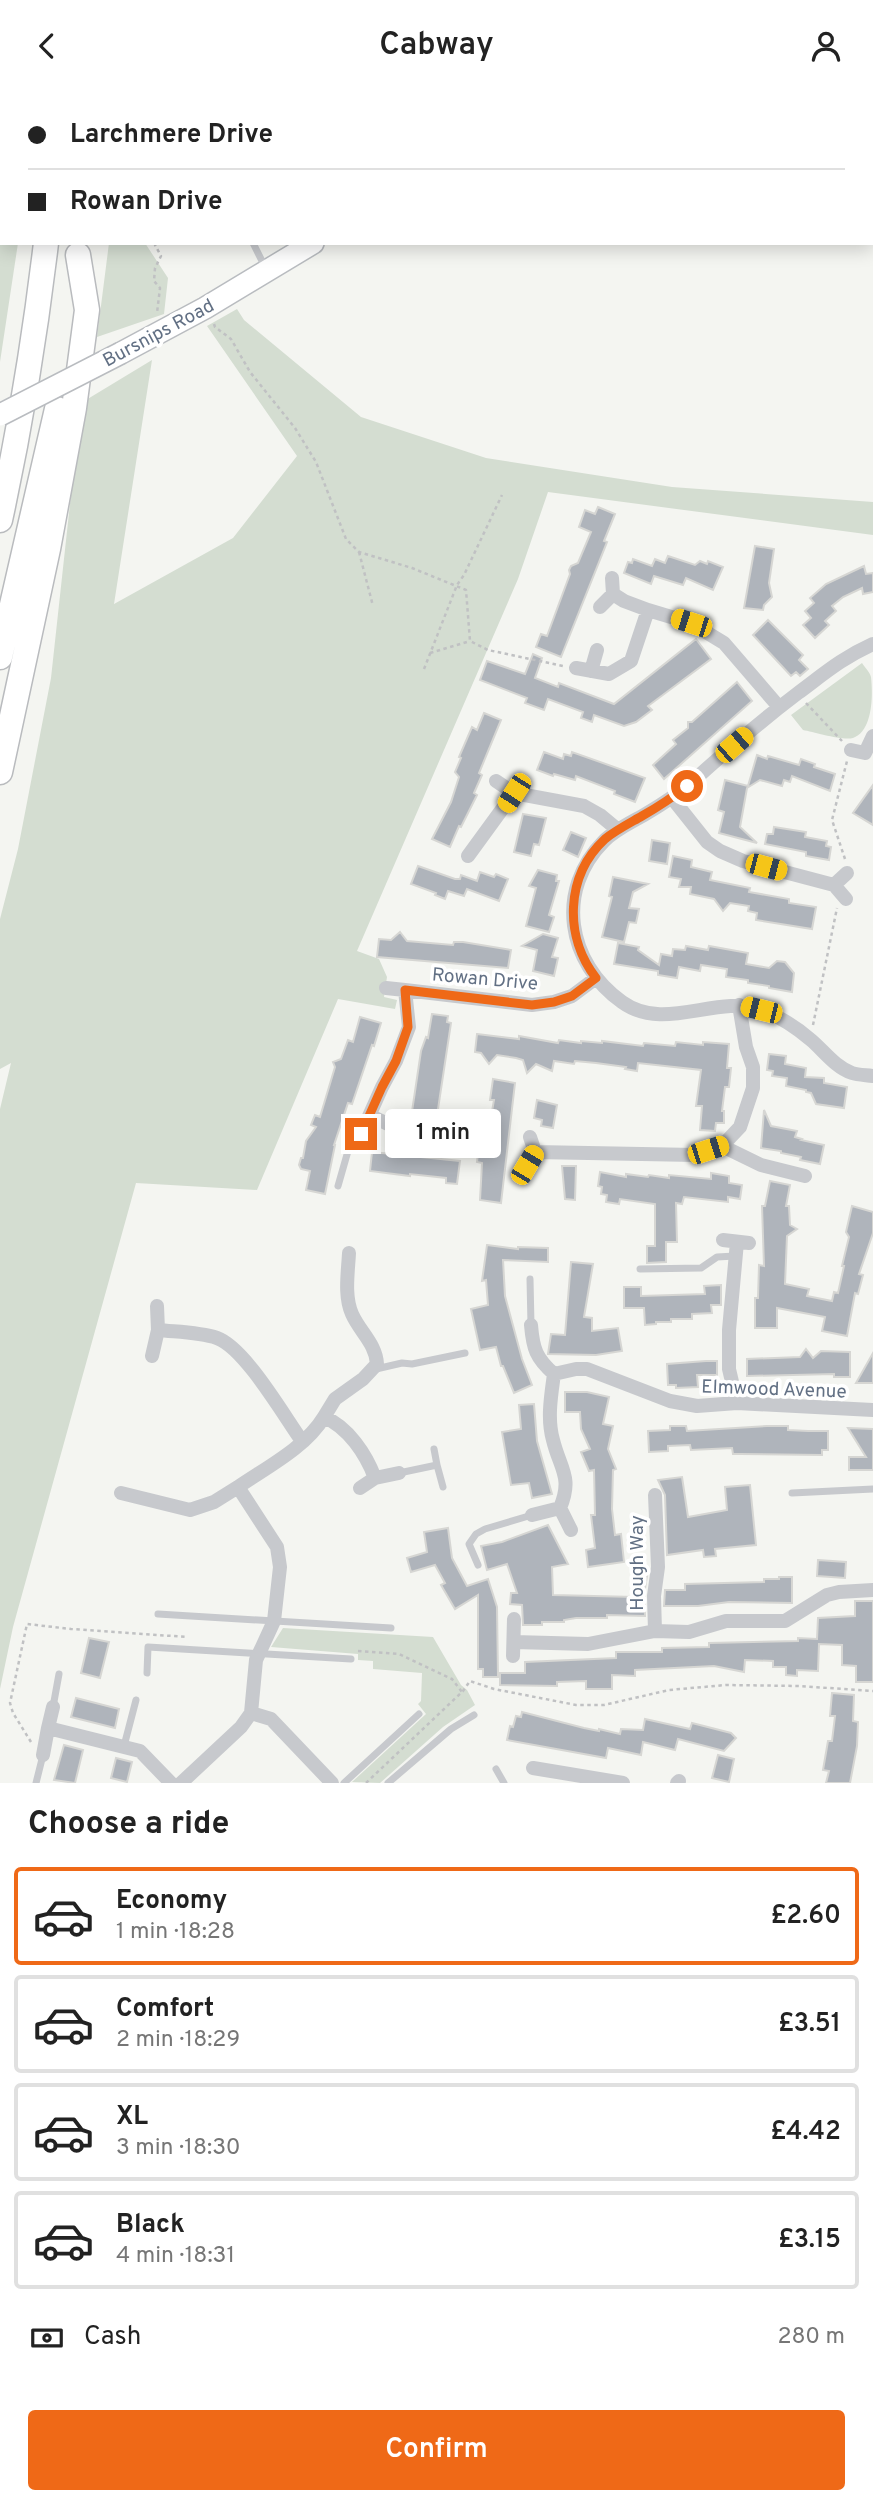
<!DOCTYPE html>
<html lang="en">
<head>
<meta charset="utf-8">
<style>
  :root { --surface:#fff; --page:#f2f2f2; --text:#222; --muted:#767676; --line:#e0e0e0; --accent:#ef6917 }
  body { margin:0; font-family:Overpass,sans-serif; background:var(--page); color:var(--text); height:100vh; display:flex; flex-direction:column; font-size:26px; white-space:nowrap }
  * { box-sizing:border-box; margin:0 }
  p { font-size:23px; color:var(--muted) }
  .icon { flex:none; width:38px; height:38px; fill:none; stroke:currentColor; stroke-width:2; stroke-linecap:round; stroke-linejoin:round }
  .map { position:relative; height:1692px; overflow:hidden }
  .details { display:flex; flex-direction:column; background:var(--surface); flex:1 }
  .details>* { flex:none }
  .hud { position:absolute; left:0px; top:0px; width:873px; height:154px; box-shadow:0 4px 18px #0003; display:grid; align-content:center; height:154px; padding:0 28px; background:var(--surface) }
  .end { position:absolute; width:32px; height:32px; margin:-16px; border:9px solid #ef6917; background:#fff; box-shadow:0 0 0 4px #fff }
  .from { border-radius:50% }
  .bubble { position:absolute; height:49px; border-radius:7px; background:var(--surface); box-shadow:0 4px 18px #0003; font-size:23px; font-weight:600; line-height:49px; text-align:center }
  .car { position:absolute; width:21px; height:42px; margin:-21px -10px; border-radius:9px; box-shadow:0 0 5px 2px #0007; background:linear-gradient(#f5c518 24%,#345 0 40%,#f5c518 0 76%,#345 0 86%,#f5c518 0) }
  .hud b { display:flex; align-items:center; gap:24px; height:66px; font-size:26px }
  .hud b+b { border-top:2px solid var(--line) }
  .hud i { width:18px; height:18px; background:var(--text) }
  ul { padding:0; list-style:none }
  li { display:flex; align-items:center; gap:21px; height:98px; margin:0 14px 10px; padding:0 14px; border:4px solid var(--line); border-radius:7px }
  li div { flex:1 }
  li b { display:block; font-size:26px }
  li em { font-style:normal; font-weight:600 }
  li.current { border-color:var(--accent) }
  li>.icon { width:63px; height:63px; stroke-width:1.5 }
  h2 { padding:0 28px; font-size:32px; line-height:84px }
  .pay { display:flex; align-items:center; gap:18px; height:77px; padding:0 28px; font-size:26px }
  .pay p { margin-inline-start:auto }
  .cta { display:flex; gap:14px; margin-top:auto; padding:14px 28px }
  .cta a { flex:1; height:80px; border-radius:7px; background:var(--accent); color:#fff; font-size:28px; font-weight:600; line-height:80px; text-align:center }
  header { display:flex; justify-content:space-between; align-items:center; height:91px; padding:0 28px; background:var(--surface); font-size:32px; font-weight:600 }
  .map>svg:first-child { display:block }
  .green { fill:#d4ddd1 }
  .building { fill:#afb4bb; stroke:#d6d6d3; stroke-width:2 }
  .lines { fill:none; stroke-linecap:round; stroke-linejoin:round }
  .primary-casing { stroke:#b9bcc0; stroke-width:24 }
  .motorway-casing { stroke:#b9bbbe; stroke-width:27 }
  .path { stroke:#c0c1c3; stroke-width:2.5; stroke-dasharray:3.5 3.5; stroke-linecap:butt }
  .service { stroke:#c7c9cd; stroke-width:7 }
  .minor { stroke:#c7c9cd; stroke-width:14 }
  .primary { stroke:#fff; stroke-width:21 }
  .motorway { stroke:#fff; stroke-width:24 }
  .primary-bridge-casing { stroke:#b9bcc0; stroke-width:24; stroke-linecap:butt }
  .primary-bridge { stroke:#fff; stroke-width:21 }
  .route { stroke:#ef6917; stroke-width:9 }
  .labels { text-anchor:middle; stroke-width:7; stroke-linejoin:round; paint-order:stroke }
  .street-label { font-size:19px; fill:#627084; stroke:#fff }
</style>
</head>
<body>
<header><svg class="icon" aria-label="back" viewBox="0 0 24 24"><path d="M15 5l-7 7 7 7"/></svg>Cabway<svg class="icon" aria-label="person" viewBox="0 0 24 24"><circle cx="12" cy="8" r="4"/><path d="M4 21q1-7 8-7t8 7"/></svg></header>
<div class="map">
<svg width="873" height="1692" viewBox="0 0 873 1692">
  <rect width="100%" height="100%" fill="#f4f5f1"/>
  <!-- green -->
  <path class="green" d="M0,0L16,2H2V152H18L0,271Z
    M228,0H520L228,2Z
    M109,152H145L168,187L164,223L97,246Z
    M237,218L244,229L361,326L486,367L672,396L873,411V444L548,401L518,488L357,860L379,868L387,886L384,906L397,909L395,918L338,908L257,1099L136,1092L13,1536L0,1598V1018L11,972L0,978V828L18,758L51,587L81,312L152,269L114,513L233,447L297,365L207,235Z
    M862,572C865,577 870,581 871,586C873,604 873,640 853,647C843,650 814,641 803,639L791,624Z
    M283,1537L433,1546L461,1594L467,1599L475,1614L443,1636L380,1692L352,1691L426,1623L418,1613L421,1610L422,1582L373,1578V1570L358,1569V1563L271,1556Z"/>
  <!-- building -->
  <path class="building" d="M598,416L615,423L604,450L607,451L561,566L536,556L541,543L547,545L570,483L569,479L571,475L578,472L591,441L579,436L585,419L595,423Z
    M755,455L774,458L769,492L772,506L764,514L763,519L744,517Z
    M668,465L695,474L700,470L707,473L708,470L723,476L713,499L686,487L683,494L654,485L651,493L624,482L628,471L632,472L633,468L652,475L655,468L665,472Z
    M864,475L866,483L873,482V501L863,503L862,497L843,506L832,515L836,520L825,530L829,534L815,547L803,534L811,527L805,520L814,512L810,507L826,493Z
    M768,529L803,564L799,569L808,578L800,585L796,581L791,585L753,544Z
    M696,548L711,568L648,615L652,619L636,631L624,635L594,624L592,631L581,627L583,621L548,608L544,619L525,612L527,607L480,589L487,570L525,583L533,563L542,567L535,587L558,596L559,592L614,613Z
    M737,591L752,610L664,688L653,674L676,653L673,649L688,637V631H692Z
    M484,622L501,629L479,682L482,684L474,702L477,704L461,736L459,735L450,756L432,748L451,711L459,686L455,681L461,667L459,666L472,636L477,639Z
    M544,661L563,668L564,663L571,665L572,661L645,687L635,711L614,703L615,700L576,685L575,689L554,683L553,685L537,679Z
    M757,664L767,668L768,665L799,674L801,668L815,673L814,676L835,683L830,700L792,685L790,691L784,689L782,695L760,689L747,697L740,736L757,752L719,742L724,721L718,719L725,689L748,695Z
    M873,694V734L853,722Z
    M523,723L546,727L539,754L534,753L531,765L514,761Z
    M774,736L806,741L805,746L827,750L826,755L831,756L829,769L806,765V761L765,753L767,743H773Z
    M571,741L586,747L578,766L563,759Z
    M652,749L670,752L667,773L649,770Z
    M673,765L692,769L691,776L712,781L710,789L750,797L749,801L789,808V812L816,816L812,838L756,829L757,822L748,820L749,815L730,812L723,820L714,808L690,803L691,796H679L681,788L669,786Z
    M418,775L455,788H460L461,784L477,790L480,781L494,786L496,783L508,788L499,810L467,798L464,805L448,800L445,808L435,804L436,802L411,793Z
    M538,779L557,784L556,790H559L549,824L554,826L549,841L526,835L536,797L529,795Z
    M613,786L648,793L633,801L629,817L639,818L636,832L629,831L624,851L602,846L612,806L609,805Z
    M400,841L407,850L453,854L454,851H463L511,859L508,877L377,866L379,848L391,849Z
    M543,843L558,847L552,866L558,867L554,885L533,880L537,859L522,855Z
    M618,852L639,856L638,859L659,874L661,863L672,865L673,858L685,859L686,855L708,859L709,855L748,862L746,873L769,877L777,870L785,871L794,882L792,901L769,897V895L748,892V889L726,886L727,878L701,874L700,880L679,876L677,887L658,884V880L614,873Z
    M432,923L448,925L447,931L451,932L438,1018L443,1028L427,1037L410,1034L421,960L426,946L428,947Z
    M360,926L381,932L374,955L372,954L352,1013L348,1012L334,1054H335L325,1103L306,1099L310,1080L301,1078L299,1074L301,1067H303L306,1050L316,1036L311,1034L315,1024L320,1026L335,976L333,971L341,968L348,949L353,951Z
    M477,943L519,948V945L558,952L559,949L581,952V950L602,952V950L643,955L644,952L675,955L676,951L703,954V951L729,953L727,977H731L729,996H725L722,1020H724V1032H716L715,1040L700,1039L702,1015H696L701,979L638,972L637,980L625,978L626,976L596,972L575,970L574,973L554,970L552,980L536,973L527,982L523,969L516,967L497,964L489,973L481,962L475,961Z
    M769,963L786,965L785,973L806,977L805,986L824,987V992L847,996L844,1017L816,1013L811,1002L806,1001V999L786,995L787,987L772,985L773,980L767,979Z
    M493,988L515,992L501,1112L480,1109L482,1072L477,1071L481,1038L487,1039L490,1032L494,1009H490Z
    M537,1009L557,1014L553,1037L541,1035L542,1029L534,1027Z
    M764,1019L771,1035L797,1040L795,1046L802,1048L801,1049L824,1054L820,1073L800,1069L801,1066L781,1062V1060L761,1057Z
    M372,1061L460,1070L457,1093L446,1092V1087L410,1083V1085L370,1080Z
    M562,1075H576L575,1109L565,1108Z
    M600,1081L626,1086V1083L648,1086L649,1084L669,1087V1084L711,1088V1082L729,1085V1092L742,1094L740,1108L728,1106V1111L684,1106L682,1113L676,1112L677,1151H666V1171L647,1172V1155H655V1113L620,1108L619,1113L606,1111L607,1104L601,1103L602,1096L598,1095Z
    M770,1090L790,1094L786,1115H789L790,1134L797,1138L787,1145L785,1193L809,1198L807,1205L832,1210L834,1201L838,1202L844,1175H842L849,1146L846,1141L852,1115L873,1121V1142L859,1183L863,1184L858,1203L855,1202L847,1245L822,1240L825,1226L777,1217V1237H755V1207H758L759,1174L764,1175L762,1115H765Z
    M487,1154L518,1158V1156L548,1157V1171L503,1169L505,1205L522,1268L532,1294L514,1302L503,1275H501L496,1256L480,1259L471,1218L488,1214L486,1189L482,1190Z
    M571,1171L593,1173L584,1226L592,1227V1240L618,1237L622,1260L596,1264L548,1263L551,1243L565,1244Z
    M721,1194V1214H711L712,1222L692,1223V1228H671V1231H656V1233L645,1234L644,1217H624V1196H641V1205L705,1203L704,1195Z
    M806,1258L813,1267L821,1260L850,1261V1286H834V1283L747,1285V1268L800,1266Z
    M873,1262V1292H856Z
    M706,1270H717V1284H697L698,1296L676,1297V1294H668L667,1273Z
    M565,1301H587L609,1306L603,1333L613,1335L608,1358L616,1378L613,1379L612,1418L615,1444L621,1443L624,1471L588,1476L586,1459L595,1457L591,1424H595L594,1379L589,1380L581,1361L590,1358L581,1338L580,1321H565Z
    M534,1313L537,1350L552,1403L532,1407L529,1392L511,1394L502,1341L521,1338L519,1314Z
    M670,1335H686L687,1340L767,1335H788V1339L808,1340H828V1359H822V1364L740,1363H733L732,1357L691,1359L690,1354L668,1355V1360L649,1361L648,1340L670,1339Z
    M848,1337L873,1338V1379H849V1366H866Z
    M682,1386L688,1426L727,1419L725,1396L750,1394L756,1454L715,1458L716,1465L704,1466L703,1459L667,1464L665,1404L658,1389Z
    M548,1434L568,1473L552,1476L553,1504L635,1506L636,1478H648L644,1504L645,1525L607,1524V1527H576L564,1529V1531H542V1534H523L522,1514L510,1513L511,1502H517L507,1473L487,1479L481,1455L502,1451Z
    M448,1437L452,1467L467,1495L488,1488L497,1516L498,1586H483V1578H478V1504L455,1518L441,1494L445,1492L435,1474L411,1481L407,1467L427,1461L424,1441Z
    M818,1469L846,1471L845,1487L817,1485Z
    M779,1486H792V1512L729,1511L698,1515H664L665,1499H685V1493L764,1491V1488H779Z
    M855,1510H873V1591H856V1575L842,1574V1554L819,1553L818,1580L797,1579V1585L786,1584V1576H773V1570L745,1569L744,1581L714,1575L635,1579V1585L612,1584V1598H586V1590L557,1591V1595L500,1594V1582H525V1571L616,1567V1561H662V1557L709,1556V1552L798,1550V1547L817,1548L818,1527L855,1525Z
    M89,1547L109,1551L100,1587L81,1582Z
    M832,1602L854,1604L853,1630L858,1631L857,1655L850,1692H826L829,1680L823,1679L828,1650H832L835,1625H830Z
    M76,1607L119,1618L115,1637L71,1626Z
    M522,1621L584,1637L599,1640V1638L620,1643L621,1638L643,1639L645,1628L690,1638L692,1632L731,1642L736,1647L724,1660L678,1648L675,1659L643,1651L641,1664L608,1657L606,1667L507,1649L510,1635L513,1636L516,1625L521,1626Z
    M64,1654L83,1659L75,1692L54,1689Z
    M718,1664L734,1668L729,1691L712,1687Z
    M116,1667L132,1671L127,1691L111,1687Z"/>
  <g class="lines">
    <defs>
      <path id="primary" d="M536,2L538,0
        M121,262L205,217L313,152"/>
      <path id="motorway" d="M60,2L61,0
        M95,2V0
        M0,429C20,337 35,245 46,152
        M0,566L57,318
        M0,681L48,458L74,317L87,219L78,164"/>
    </defs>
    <!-- primary casing -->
    <use href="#primary" class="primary-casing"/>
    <!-- motorway casing -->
    <use href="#motorway" class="motorway-casing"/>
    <!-- path -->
    <path class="path" d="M34,0L36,2
      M154,152L161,165L155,177L154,190L160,197L157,222
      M214,233L215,236L231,248L250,281L295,337L316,371L346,448L359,461L412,477L466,499L470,550L488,559L563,575
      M359,461L373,515
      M430,562L470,550
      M424,578L457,494L464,484L502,404
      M806,612L842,650
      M845,768L832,729L847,670
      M813,934L837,817
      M358,1560L399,1563L452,1588L462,1601
      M31,1651L13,1622L10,1612L27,1533L71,1538L187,1546
      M366,1692L463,1600L470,1590L494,1598L576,1614H604L669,1599L726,1594L799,1595L873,1600"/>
    <!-- service -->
    <path class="service" d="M253,152L265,176
      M392,1035L401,1041L454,1049
      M338,1095L350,1053L361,1043
      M640,1178L701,1177L717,1166L735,1165
      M530,1188L531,1234
      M376,1278L402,1272L412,1273L465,1262
      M434,1358L437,1374
      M399,1382L437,1374L443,1396
      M792,1402L873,1398
      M478,1474L469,1453L476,1443L485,1438L532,1424
      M158,1523L391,1537
      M147,1582L148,1556L351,1568
      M53,1616L59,1583
      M124,1655L136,1609
      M496,1678L504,1692
      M36,1692L43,1664
      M344,1692L419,1623
      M388,1692L451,1638L474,1624"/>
    <!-- minor -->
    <path class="minor" d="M613,503L624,510L648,519
      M600,516L613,503L612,487
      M873,553C842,567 825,582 798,602C761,630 726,660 692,691C677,704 661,714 644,724C630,732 615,739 604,750C555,799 567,872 622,911C665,942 716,903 761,919C779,925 797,937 811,949C824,960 835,976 852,982C858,984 866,984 873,985
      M576,577L609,583L631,570L648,519L691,532L724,552L779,616
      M591,580L597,559
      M851,659L865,662L873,645
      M496,690L514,702L584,715L600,724L618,739
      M672,707L707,751L720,760L743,770L834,794L846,808
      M468,765L514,702
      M834,794L847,782
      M386,897L405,899
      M371,1025L392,1035
      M361,1043L382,996L396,970L409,936L405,899L532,914L554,911L572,905L596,887
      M722,1055L761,1074L805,1085
      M535,1061L695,1064L722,1055L740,1036L753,997V976L746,956L739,914
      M527,1074L535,1061L530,1046
      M723,1149L749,1152
      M157,1215L158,1239
      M531,1234C533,1258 536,1267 554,1283
      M152,1265L158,1239C176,1241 199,1241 217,1247C245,1257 284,1325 302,1350
      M737,1312L729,1278V1239L737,1151
      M324,1326L335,1308L363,1288L377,1273C376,1253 360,1241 352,1223C344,1205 348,1182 349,1162
      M375,1387L399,1382
      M238,1396C267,1376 305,1357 324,1326C348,1336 366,1363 375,1387L360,1397
      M121,1402L190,1419L214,1411L238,1396L277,1456L280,1476L274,1530L256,1569L251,1622L271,1628L332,1692
      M655,1404L658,1476L654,1505L655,1540
      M560,1417L571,1439
      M532,1424L560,1417C573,1386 560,1378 553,1349C547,1328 551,1305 554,1283L576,1278H587L670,1310L697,1315L737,1312L873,1319
      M514,1551L588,1553L655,1540L689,1541L726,1530H785L827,1504L839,1501L873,1499
      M513,1565L514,1528
      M48,1637L53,1616
      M43,1664L48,1637L140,1660L171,1692
      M533,1677L623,1692
      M181,1692L241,1636L251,1622
      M677,1692L679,1690"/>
    <!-- primary -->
    <use href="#primary" class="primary"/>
    <!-- motorway -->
    <use href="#motorway" class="motorway"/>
    <defs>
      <path id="primary-bridge" d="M0,324L121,262"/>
    </defs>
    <!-- primary-bridge casing -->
    <use href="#primary-bridge" class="primary-bridge-casing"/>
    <!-- primary-bridge -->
    <use href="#primary-bridge" class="primary-bridge"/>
  </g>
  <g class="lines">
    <!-- route -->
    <path class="route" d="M361,1043L382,996L396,970L408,936L405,899L532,914L554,911L572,905L596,887C564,846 565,785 605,748C616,739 630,732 642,725C658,716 673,706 687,695"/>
  </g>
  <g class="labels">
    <!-- street labels -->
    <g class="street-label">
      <text transform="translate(158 241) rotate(-28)" y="7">Bursnips Road</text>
      <text transform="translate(485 887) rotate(5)" y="7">Rowan Drive</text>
      <text transform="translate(774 1297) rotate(2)" y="7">Elmwood Avenue</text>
      <text transform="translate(636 1472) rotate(-90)" y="7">Hough Way</text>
    </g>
  </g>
</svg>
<i class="end from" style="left:687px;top:695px"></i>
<i class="end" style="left:361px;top:1043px"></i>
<div class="bubble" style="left:385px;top:1018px;width:116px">1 min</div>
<i class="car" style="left:691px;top:532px;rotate:288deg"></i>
<i class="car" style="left:734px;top:654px;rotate:49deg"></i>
<i class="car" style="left:514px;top:702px;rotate:213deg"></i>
<i class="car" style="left:766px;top:776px;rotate:105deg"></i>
<i class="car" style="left:761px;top:919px;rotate:284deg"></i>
<i class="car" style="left:708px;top:1059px;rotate:72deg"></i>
<i class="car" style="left:527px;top:1074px;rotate:31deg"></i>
<div class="hud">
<b><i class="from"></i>Larchmere Drive</b>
<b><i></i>Rowan Drive</b>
</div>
</div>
<section class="details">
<h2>Choose a ride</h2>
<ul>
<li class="current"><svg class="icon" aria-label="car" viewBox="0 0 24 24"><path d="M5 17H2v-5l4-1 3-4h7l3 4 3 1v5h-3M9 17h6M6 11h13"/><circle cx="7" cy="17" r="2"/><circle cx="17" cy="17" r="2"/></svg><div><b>Economy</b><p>1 min · 18:28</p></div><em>£2.60</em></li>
<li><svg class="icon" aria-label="car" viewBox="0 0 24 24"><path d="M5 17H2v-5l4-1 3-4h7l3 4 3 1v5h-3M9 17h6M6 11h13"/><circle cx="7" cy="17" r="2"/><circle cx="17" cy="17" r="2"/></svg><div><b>Comfort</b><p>2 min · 18:29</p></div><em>£3.51</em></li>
<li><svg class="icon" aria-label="car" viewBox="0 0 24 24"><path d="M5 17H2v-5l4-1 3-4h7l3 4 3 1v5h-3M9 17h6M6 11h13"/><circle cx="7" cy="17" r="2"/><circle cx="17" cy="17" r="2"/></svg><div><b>XL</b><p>3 min · 18:30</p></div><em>£4.42</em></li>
<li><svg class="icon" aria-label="car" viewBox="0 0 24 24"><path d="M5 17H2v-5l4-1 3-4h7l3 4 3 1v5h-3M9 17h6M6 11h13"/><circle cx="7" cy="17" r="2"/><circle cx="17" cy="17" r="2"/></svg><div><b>Black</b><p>4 min · 18:31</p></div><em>£3.15</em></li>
</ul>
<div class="pay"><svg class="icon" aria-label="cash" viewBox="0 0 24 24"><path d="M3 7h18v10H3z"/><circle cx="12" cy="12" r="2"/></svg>Cash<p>280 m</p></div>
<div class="cta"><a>Confirm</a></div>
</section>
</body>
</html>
